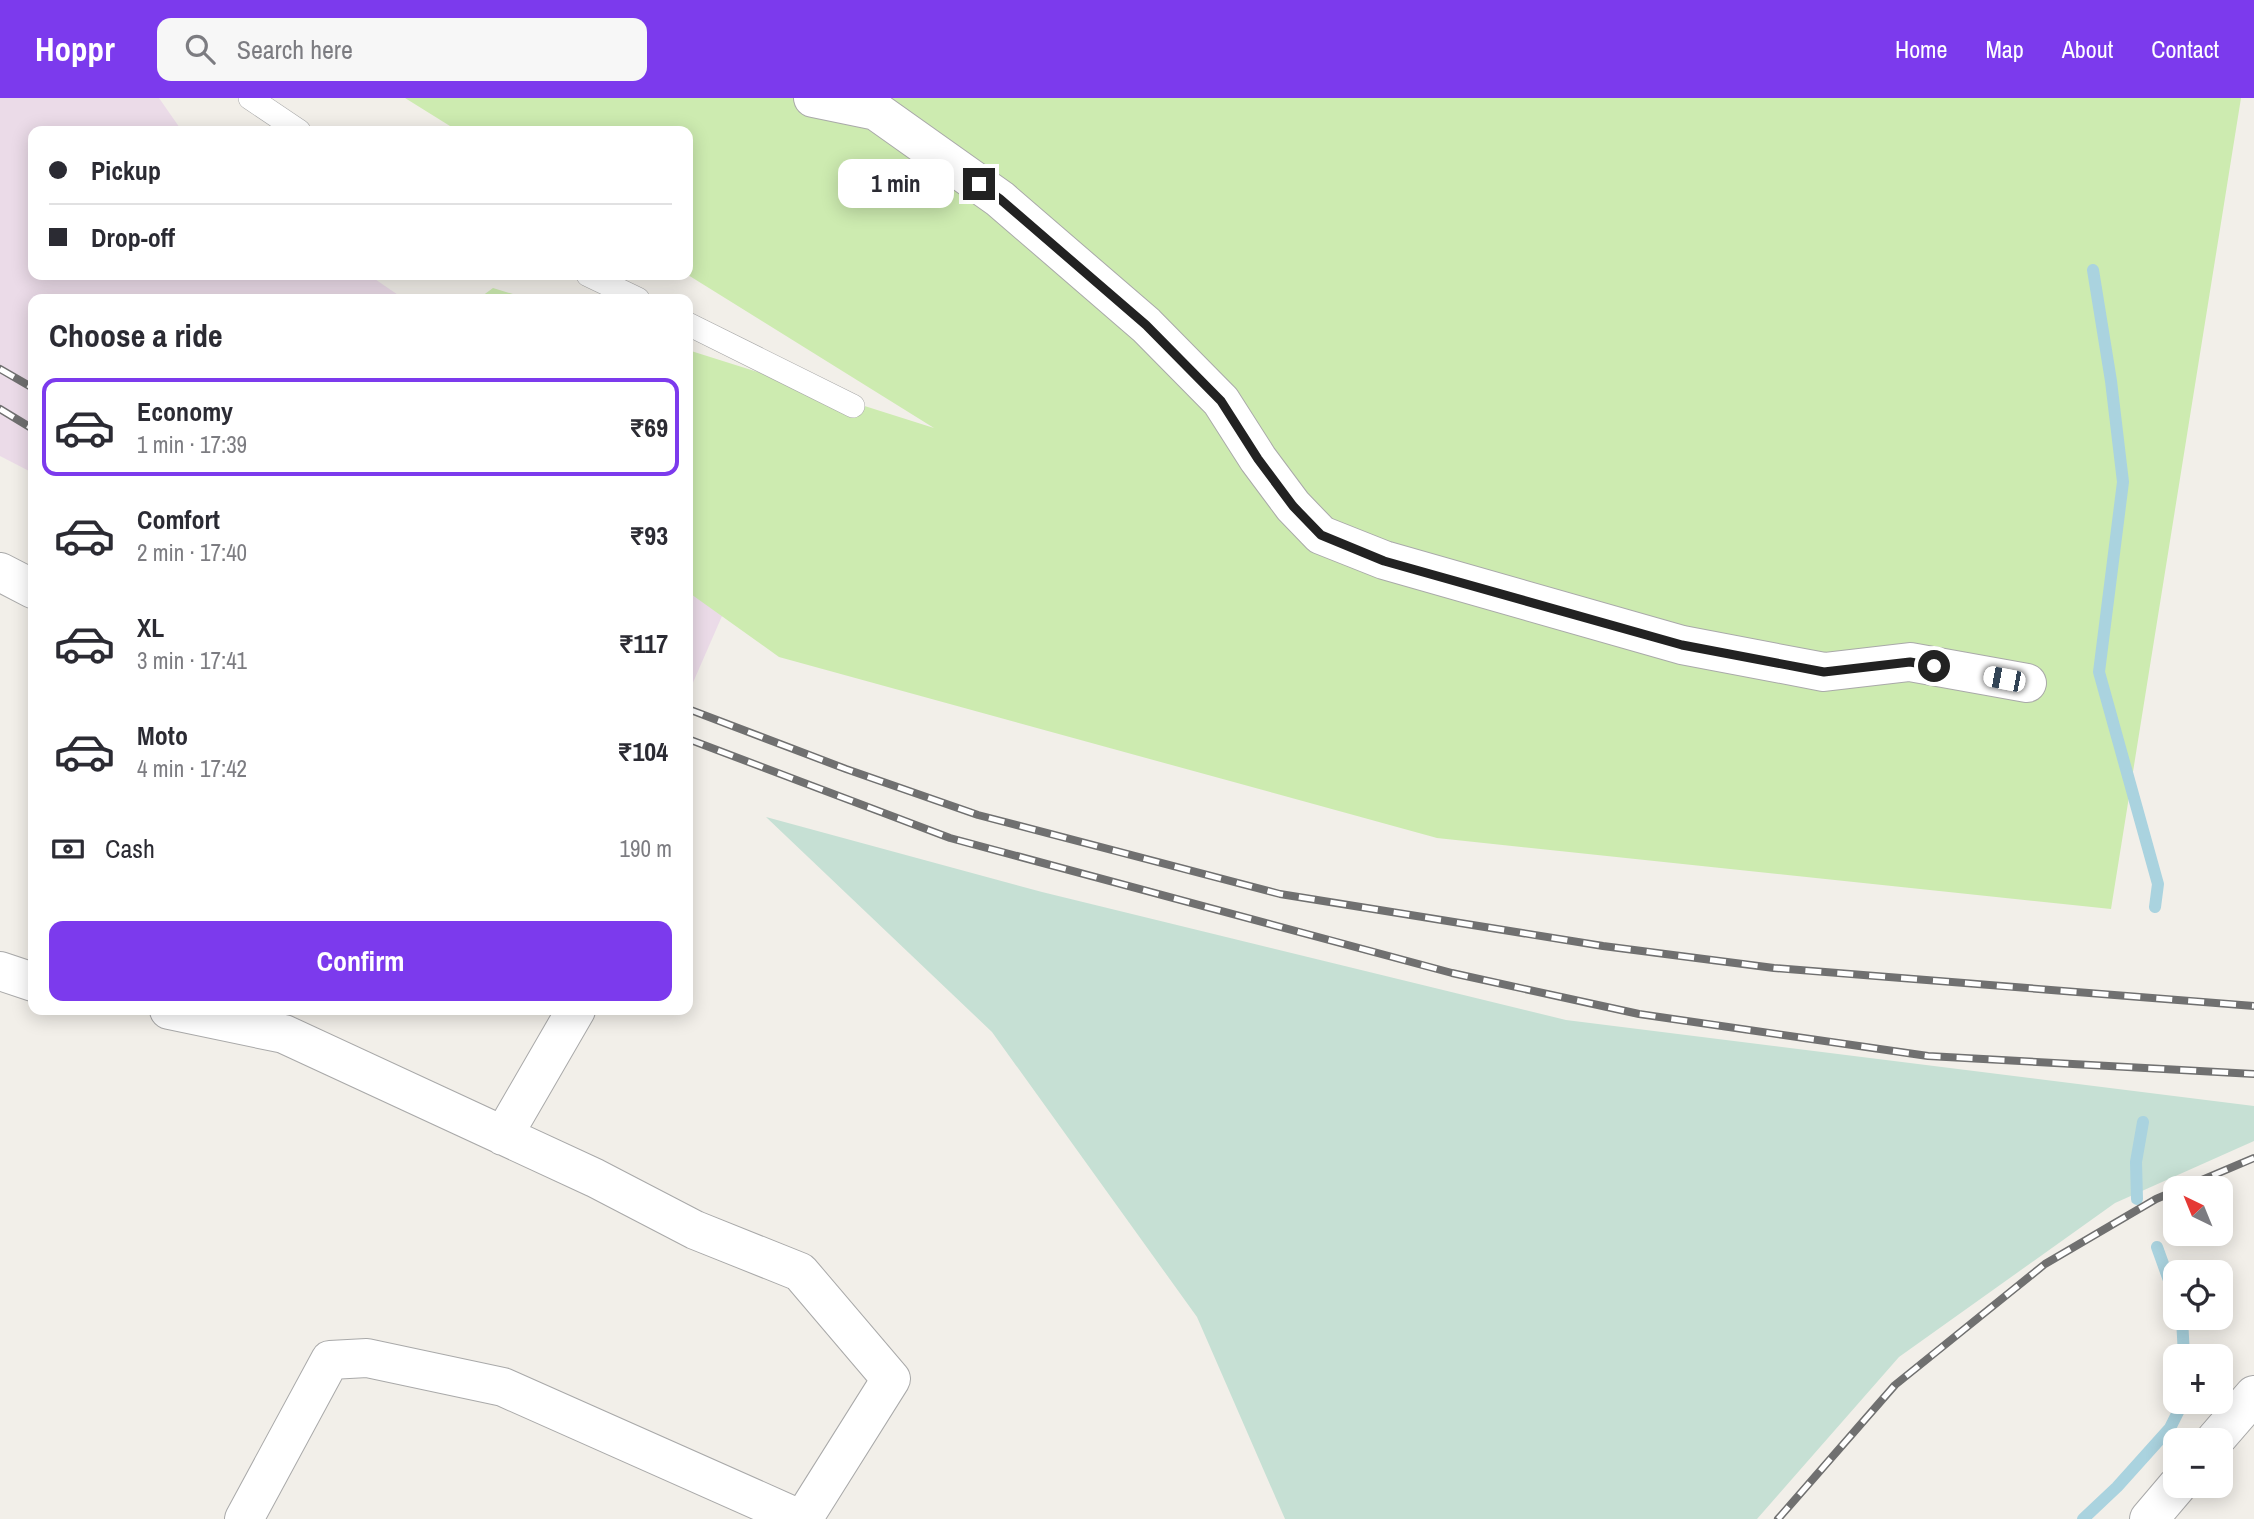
<!DOCTYPE html>
<html lang="en">
<head>
<meta charset="utf-8">
<style>
  :root { --surface:#fff; --page:#f7f7f7; --text:#2b2b33; --muted:#7c7c81; --line:#e1e1e2; --accent:#7c3aed }
  body { margin:0; font-family:"Archivo Narrow",sans-serif; background:var(--page); color:var(--text); height:100vh; display:flex; flex-direction:column; font-size:26px; white-space:nowrap }
  * { box-sizing:border-box; margin:0 }
  p { font-size:23px; color:var(--muted) }
  .icon { flex:none; width:38px; height:38px; fill:none; stroke:currentColor; stroke-width:2; stroke-linecap:round; stroke-linejoin:round }
  .map { position:relative; flex:1; overflow:hidden }
  .panel { position:absolute; left:28px; top:196px; width:665px; height:721px; display:flex; flex-direction:column; background:var(--surface); border-radius:14px; box-shadow:0 4px 18px #0003 }
  .panel>* { flex:none }
  .top-card { position:absolute; left:28px; top:28px; width:665px; height:154px; border-radius:14px; box-shadow:0 4px 18px #0003; display:grid; align-content:center; height:154px; padding:0 21px; background:var(--surface) }
  .needle { width:46px; rotate:317deg }
  .fabs { position:absolute; left:2163px; top:1078px; display:grid; gap:14px }
  .fabs a { display:grid; place-items:center; width:70px; height:70px; border-radius:14px; background:var(--surface); box-shadow:0 4px 18px #0003; font-size:35px }
  .end { position:absolute; width:32px; height:32px; margin:-16px; border:9px solid #222; background:#fff; box-shadow:0 0 0 4px #fff }
  .from { border-radius:50% }
  .bubble { position:absolute; height:49px; border-radius:14px; background:var(--surface); box-shadow:0 4px 18px #0003; font-size:23px; font-weight:700; line-height:49px; text-align:center }
  .car { position:absolute; width:21px; height:42px; margin:-21px -10px; border-radius:9px; box-shadow:0 0 5px 2px #0007; background:linear-gradient(#fff 24%,#345 0 40%,#fff 0 76%,#345 0 86%,#fff 0) }
  .top-card b { display:flex; align-items:center; gap:24px; height:66px; font-size:26px }
  .top-card b+b { border-top:2px solid var(--line) }
  .top-card i { width:18px; height:18px; background:var(--text) }
  ul { padding:0; list-style:none }
  li { display:flex; align-items:center; gap:21px; height:98px; margin:0 14px 10px; padding:0 7px; border:4px solid transparent; border-radius:14px }
  li div { flex:1 }
  li b { display:block; font-size:26px }
  li em { font-style:normal; font-weight:700 }
  li.selected { border-color:var(--accent) }
  li>.icon { width:63px; height:63px; stroke-width:1.5 }
  h2 { padding:0 21px; font-size:32px; line-height:84px }
  .pay { display:flex; align-items:center; gap:18px; height:77px; padding:0 21px; font-size:26px }
  .pay p { margin-inline-start:auto }
  .cta { display:flex; gap:14px; margin-top:auto; padding:14px 21px }
  .cta a { flex:1; height:80px; border-radius:14px; background:var(--accent); color:#fff; font-size:28px; font-weight:700; line-height:80px; text-align:center }
  header { display:flex; align-items:center; gap:42px; box-sizing:border-box; height:98px; padding:0 35px; background:var(--accent); color:#fff }
  header strong { font-size:33px }
  nav { display:flex; gap:38px; margin-inline-start:auto; font-size:24px }
  .search { width:490px; height:63px; background:var(--page); display:flex; align-items:center; gap:18px; box-sizing:border-box; padding:0 24px; border-radius:14px; color:var(--muted); font-size:26px }
  .map>svg:first-child { display:block }
  .industrial { fill:#ebdbe8 }
  .grass { fill:#cdebb0 }
  .wetland { fill:#c6e0d4 }
  .lines { fill:none; stroke-linecap:round; stroke-linejoin:round }
  .stream { stroke:#aad3df; stroke-width:12 }
  .lane-casing { stroke:#a9a9a9; stroke-width:24 }
  .street-casing { stroke:#a9a9a9; stroke-width:40 }
  .lane { stroke:#fff; stroke-width:23 }
  .street { stroke:#fff; stroke-width:38 }
  .rail-casing { stroke:#707070; stroke-width:8 }
  .rail { stroke:#fff; stroke-width:5; stroke-dasharray:16; stroke-linecap:butt }
  .route { stroke:#222; stroke-width:9 }
</style>
</head>
<body>
<header>
<strong>Hoppr</strong>
<div class="search"><svg class="icon" aria-label="search" viewBox="0 0 24 24"><circle cx="10" cy="10" r="6"/><path d="M15 15l6 6"/></svg>Search here</div>
<nav><a>Home</a><a>Map</a><a>About</a><a>Contact</a></nav>
</header>
<div class="map">
<svg width="2254" height="1421" viewBox="0 0 2254 1421">
  <rect width="100%" height="100%" fill="#f2efe9"/>
  <!-- industrial -->
  <path class="industrial" d="M0,0H159L182,33H33V177H369L404,201H33V375L0,358Z
    M688,401L753,447L688,596Z"/>
  <!-- grass -->
  <path class="grass" d="M405,0H2241L2111,811L1437,740L779,559L688,494V252L934,330L688,177V33H458Z
    M493,190L529,201H478Z"/>
  <!-- wetland -->
  <path class="wetland" d="M766,719L1042,794L1566,922L2254,1008V1043L2115,1105L1899,1259L1757,1421H1285L1197,1219L992,934Z"/>
  <g class="lines">
    <!-- stream -->
    <path class="stream" d="M2093,172L2111,283L2123,384L2099,574L2158,786L2155,809
      M2137,1101L2136,1064L2143,1024
      M2157,1149L2175,1199
      M2182,1220L2184,1258
      M2083,1421L2117,1389L2170,1330L2183,1304"/>
    <defs>
      <path id="lane" d="M250,0L299,33
        M588,177L638,201
        M688,226L853,308"/>
      <path id="street" d="M813,0L876,13L1000,101L1146,227L1221,303L1258,361L1293,408L1321,437L1384,462L1682,547L1824,574L1910,564L2027,585
        M0,474L33,491
        M0,873L33,884
        M169,912L284,936L595,1080L695,1132L800,1174L891,1281L803,1421
        M503,1038L576,912
        M2215,1342L2254,1297
        M244,1421L330,1262L367,1260L503,1289L800,1421
        M2149,1421L2177,1388"/>
    </defs>
    <!-- lane casing -->
    <use href="#lane" class="lane-casing"/>
    <!-- street casing -->
    <use href="#street" class="street-casing"/>
    <!-- lane -->
    <use href="#lane" class="lane"/>
    <!-- street -->
    <use href="#street" class="street"/>
    <defs>
      <path id="rail" d="M0,271L33,290
        M0,311L33,331
        M688,611L846,671L978,717L1280,796L1603,848L1774,870L2254,908
        M688,641L950,740L1452,875L1639,916L1928,958L2254,976
        M2183,1090L2254,1060
        M1778,1421L1895,1287L2045,1166L2156,1101L2175,1093"/>
    </defs>
    <!-- rail casing -->
    <use href="#rail" class="rail-casing"/>
    <!-- rail -->
    <use href="#rail" class="rail"/>
  </g>
  <g class="lines">
    <!-- route -->
    <path class="route" d="M979,86L1000,101L1146,227L1221,303L1258,361L1293,408L1321,437L1384,463L1682,547L1824,574L1910,564L1934,568"/>
  </g>
</svg>
<div class="fabs">
<a><svg class="needle" viewBox="-14 -14 28 28"><path d="M0-13l5 13h-10z" fill="#e53935"/><path d="M0 13l5-13h-10z" fill="#7c7c81"/></svg></a>
<a><svg class="icon" aria-label="locate" viewBox="0 0 24 24"><circle cx="12" cy="12" r="6"/><path d="M12 2v4M12 18v4M2 12h4M18 12h4"/></svg></a>
<a>+</a>
<a>−</a>
</div>
<i class="end from" style="left:1934px;top:568px"></i>
<i class="end" style="left:979px;top:86px"></i>
<div class="bubble" style="left:838px;top:61px;width:116px">1 min</div>
<i class="car" style="left:2004px;top:581px;rotate:281deg"></i>
<div class="top-card">
<b><i class="from"></i>Pickup</b>
<b><i></i>Drop-off</b>
</div>
<section class="panel">
<h2>Choose a ride</h2>
<ul>
<li class="selected"><svg class="icon" aria-label="car" viewBox="0 0 24 24"><path d="M5 17H2v-5l4-1 3-4h7l3 4 3 1v5h-3M9 17h6M6 11h13"/><circle cx="7" cy="17" r="2"/><circle cx="17" cy="17" r="2"/></svg><div><b>Economy</b><p>1 min · 17:39</p></div><em>₹69</em></li>
<li><svg class="icon" aria-label="car" viewBox="0 0 24 24"><path d="M5 17H2v-5l4-1 3-4h7l3 4 3 1v5h-3M9 17h6M6 11h13"/><circle cx="7" cy="17" r="2"/><circle cx="17" cy="17" r="2"/></svg><div><b>Comfort</b><p>2 min · 17:40</p></div><em>₹93</em></li>
<li><svg class="icon" aria-label="car" viewBox="0 0 24 24"><path d="M5 17H2v-5l4-1 3-4h7l3 4 3 1v5h-3M9 17h6M6 11h13"/><circle cx="7" cy="17" r="2"/><circle cx="17" cy="17" r="2"/></svg><div><b>XL</b><p>3 min · 17:41</p></div><em>₹117</em></li>
<li><svg class="icon" aria-label="car" viewBox="0 0 24 24"><path d="M5 17H2v-5l4-1 3-4h7l3 4 3 1v5h-3M9 17h6M6 11h13"/><circle cx="7" cy="17" r="2"/><circle cx="17" cy="17" r="2"/></svg><div><b>Moto</b><p>4 min · 17:42</p></div><em>₹104</em></li>
</ul>
<div class="pay"><svg class="icon" aria-label="cash" viewBox="0 0 24 24"><path d="M3 7h18v10H3z"/><circle cx="12" cy="12" r="2"/></svg>Cash<p>190 m</p></div>
<div class="cta"><a>Confirm</a></div>
</section>
</div>
</body>
</html>
